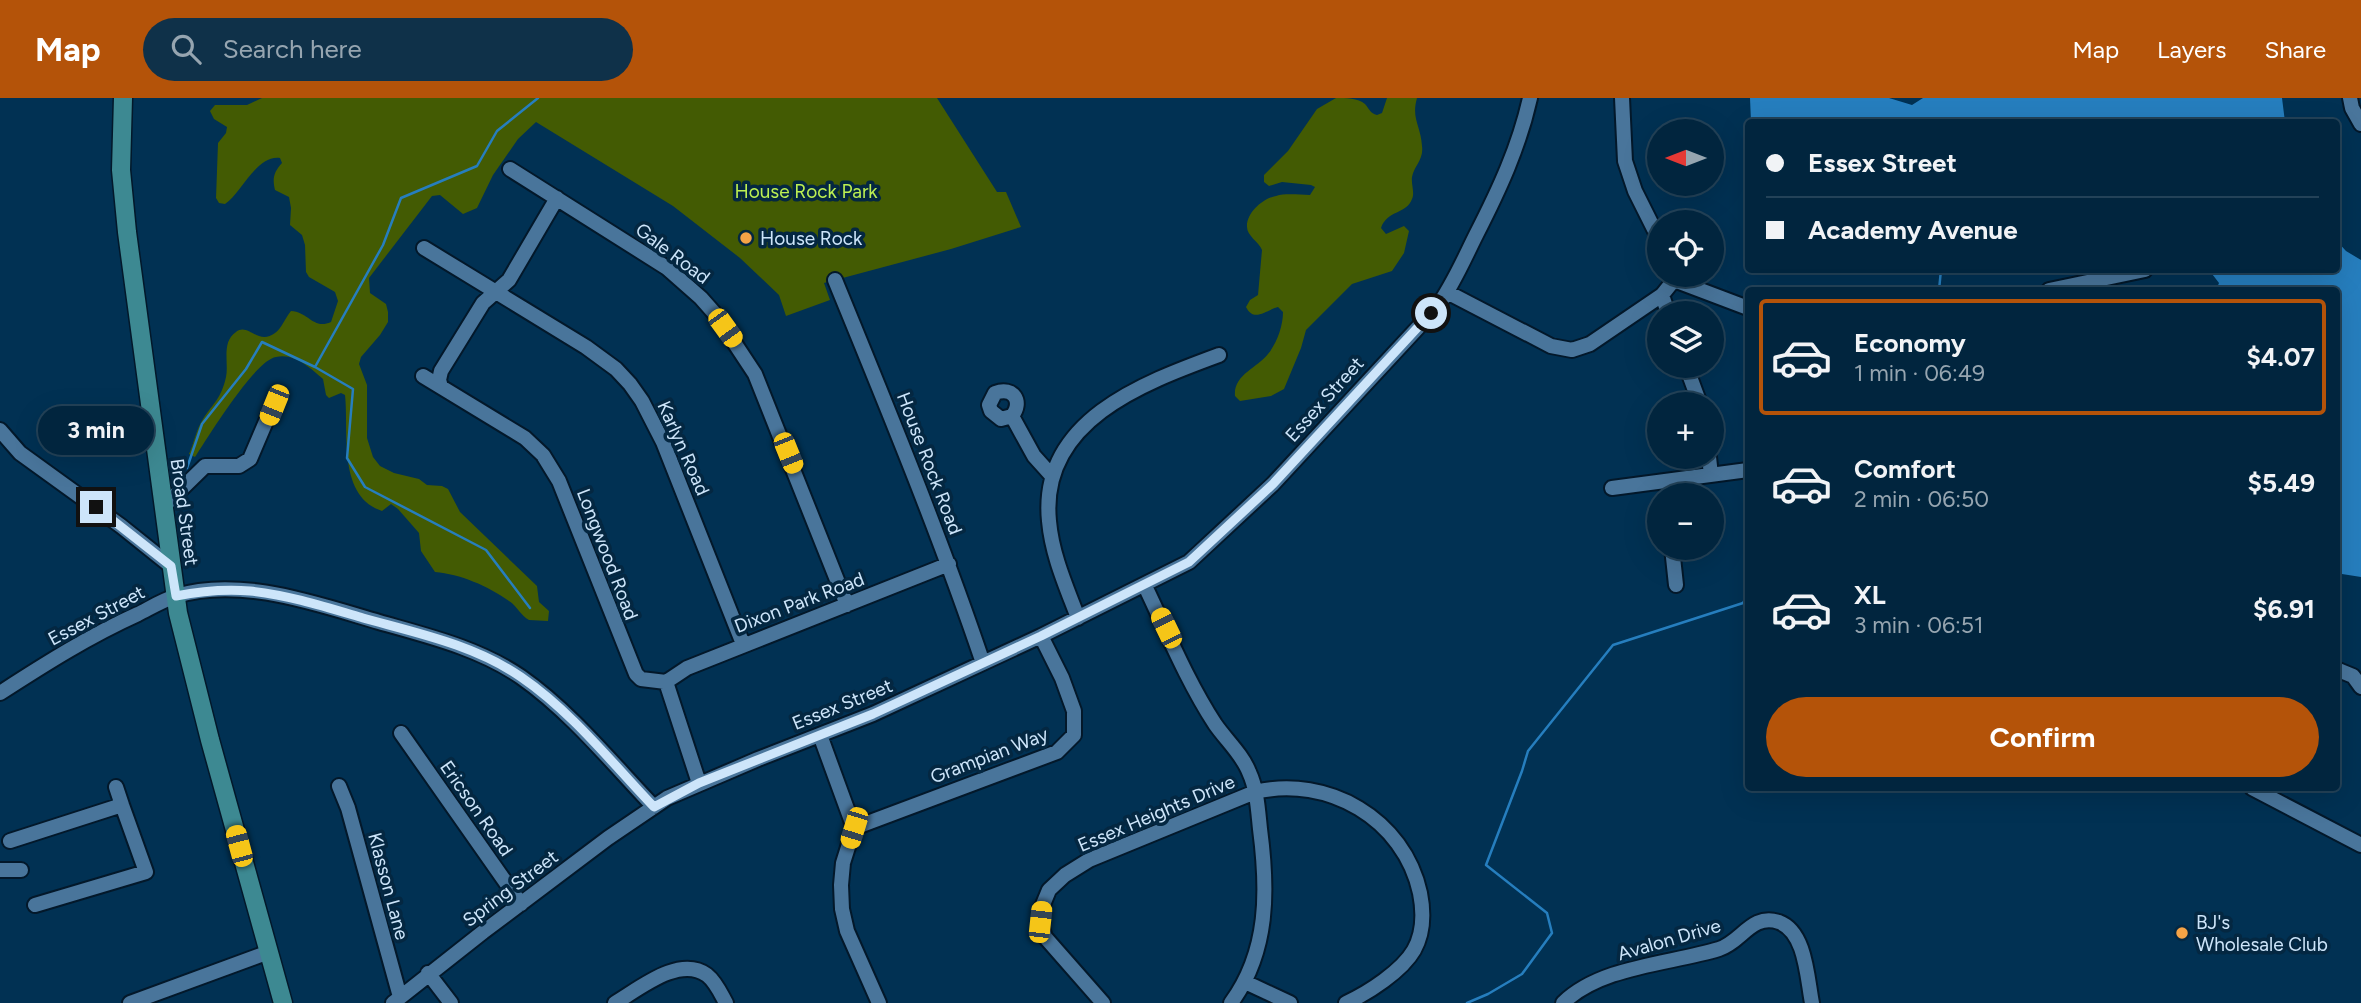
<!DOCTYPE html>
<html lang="en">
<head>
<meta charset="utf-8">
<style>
  :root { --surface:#01253e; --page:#0f3149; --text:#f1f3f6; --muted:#96a5b0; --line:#234258; --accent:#b45309 }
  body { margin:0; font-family:Figtree,sans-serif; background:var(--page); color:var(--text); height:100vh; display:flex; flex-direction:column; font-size:26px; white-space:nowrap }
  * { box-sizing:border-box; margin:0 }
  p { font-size:23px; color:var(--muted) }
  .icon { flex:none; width:38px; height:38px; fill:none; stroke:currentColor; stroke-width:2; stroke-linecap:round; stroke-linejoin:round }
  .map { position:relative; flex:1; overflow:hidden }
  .sheet { position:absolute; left:1745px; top:189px; width:595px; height:504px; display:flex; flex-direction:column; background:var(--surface); border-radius:7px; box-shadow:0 7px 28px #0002,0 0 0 2px var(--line) }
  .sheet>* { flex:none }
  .guide { position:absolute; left:1745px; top:21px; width:595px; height:154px; border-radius:7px; box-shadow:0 7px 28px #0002,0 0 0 2px var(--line); display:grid; align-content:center; height:154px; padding:0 21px; background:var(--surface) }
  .needle { width:46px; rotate:270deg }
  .buttons { position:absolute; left:1647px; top:21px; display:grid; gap:14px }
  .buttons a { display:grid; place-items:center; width:77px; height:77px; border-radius:50%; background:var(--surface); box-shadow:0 7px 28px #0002,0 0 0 2px var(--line); font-size:35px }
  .end { position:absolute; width:32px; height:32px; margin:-16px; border:9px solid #cde5fa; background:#111; box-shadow:0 0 0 4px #111 }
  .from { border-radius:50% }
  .bubble { position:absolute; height:49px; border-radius:24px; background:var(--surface); box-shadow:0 7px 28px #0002,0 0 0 2px var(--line); font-size:23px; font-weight:700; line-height:49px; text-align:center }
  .car { position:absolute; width:21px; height:42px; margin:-21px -10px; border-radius:9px; box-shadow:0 0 5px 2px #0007; background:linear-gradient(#f5c518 24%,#345 0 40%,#f5c518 0 76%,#345 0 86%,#f5c518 0) }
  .guide b { display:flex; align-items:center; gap:24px; height:66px; font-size:26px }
  .guide b+b { border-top:2px solid var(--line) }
  .guide i { width:18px; height:18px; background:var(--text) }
  ul { padding:12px 0 0; list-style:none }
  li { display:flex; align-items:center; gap:21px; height:116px; margin:0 14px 10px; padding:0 7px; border:4px solid transparent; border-radius:7px }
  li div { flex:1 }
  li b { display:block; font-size:26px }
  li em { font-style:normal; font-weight:700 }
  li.on { border-color:var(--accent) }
  li>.icon { width:63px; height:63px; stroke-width:1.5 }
  .action { display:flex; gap:14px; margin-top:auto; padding:14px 21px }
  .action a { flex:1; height:80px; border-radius:42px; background:var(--accent); color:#fff; font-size:28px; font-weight:700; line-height:80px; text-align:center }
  header { display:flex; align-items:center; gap:42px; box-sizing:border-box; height:98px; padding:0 35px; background:var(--accent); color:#fff }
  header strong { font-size:33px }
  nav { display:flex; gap:38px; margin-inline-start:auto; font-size:24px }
  .search { width:490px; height:63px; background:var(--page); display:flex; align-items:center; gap:18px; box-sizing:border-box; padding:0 24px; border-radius:38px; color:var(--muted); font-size:26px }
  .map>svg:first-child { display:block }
  .green { fill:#435b03 }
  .water { fill:#267ebe }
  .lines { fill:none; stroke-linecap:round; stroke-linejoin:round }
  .stream { stroke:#267ebe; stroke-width:2.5 }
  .minor-casing { stroke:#03182a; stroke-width:18 }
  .major-casing { stroke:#03182a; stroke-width:21 }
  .minor { stroke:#49759b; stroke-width:14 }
  .major { stroke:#3d8992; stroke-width:18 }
  .route { stroke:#cde5fa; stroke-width:9 }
  .poi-dot { fill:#f5a346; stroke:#042741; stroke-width:2.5 }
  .labels { text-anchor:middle; stroke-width:7; stroke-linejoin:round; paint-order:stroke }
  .park-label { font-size:19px; fill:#bdf052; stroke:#042741 }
  .poi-label { font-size:19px; fill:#cde5fa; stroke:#042741; text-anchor:start }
  .street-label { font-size:19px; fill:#cde5fa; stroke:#042741 }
</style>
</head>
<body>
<header>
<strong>Map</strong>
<div class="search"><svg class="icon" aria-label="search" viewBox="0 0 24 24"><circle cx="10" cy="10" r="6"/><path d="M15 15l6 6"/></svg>Search here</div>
<nav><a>Map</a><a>Layers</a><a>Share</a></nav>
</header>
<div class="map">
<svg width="2361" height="905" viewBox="0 0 2361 905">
  <rect width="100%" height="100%" fill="#013153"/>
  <!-- green -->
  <path class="green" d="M262,0H937L997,94H1006L1021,129L951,151L824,185L830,202L786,218L779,197L740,160L673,108L536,24L518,41L493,77L477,110L463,116L440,97L432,98L369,180L370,195L386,206L388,214V224L380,237L361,259L359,266L367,287V340L373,359L380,368L394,375L419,381L427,387L442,388L448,391L460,414L537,488L539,504L549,513L548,523L529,522C521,518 517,508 509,503C488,488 460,476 435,474L421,453L419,435L398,411L391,406L382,413C337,398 349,334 345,297L341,295L329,300L326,297L323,281C310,270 295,255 276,259C255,262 208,339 195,359L189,356C194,345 196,332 203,321C214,304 221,301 226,279C229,265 221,244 236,234C248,224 258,248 275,235C282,230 285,220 291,213C309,214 313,232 331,224L338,203L335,194L309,179L306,174L305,147L302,137L290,127L291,110L289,99L275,92C272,80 274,74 282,65L280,60C256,57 242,95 225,106L219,105L216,100L218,45L226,35L227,29L214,21L210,13L215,7H247Z
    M1336,0C1346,0 1358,0 1365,6C1370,12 1370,15 1377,17L1382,15L1387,0H1417C1411,21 1421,28 1422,48C1424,61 1414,68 1412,79C1411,86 1415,95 1412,101C1407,116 1387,112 1381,130L1386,136L1404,128L1409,133L1404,155L1392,173L1352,186L1306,232L1301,250L1284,291L1271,298L1240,303L1235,298C1233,277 1257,270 1268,256C1277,245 1283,228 1283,214L1278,209C1266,212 1254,225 1246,209L1250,202L1258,197L1262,152C1259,144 1247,138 1247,129C1246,115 1263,100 1276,98C1286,95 1299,97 1310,97L1315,89L1311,87L1282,84L1269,88L1264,84V77L1288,53L1317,11Z"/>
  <!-- water -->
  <path class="water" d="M1750,0H1889L1912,7L1923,0H2282L2285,24H1751Z
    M2336,142L2346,153L2361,162V479L2342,476L2336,462V337L2339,332L2336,326V192H2216L2219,185L2209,172H2336Z"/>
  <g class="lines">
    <!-- stream -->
    <path class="stream" d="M1939,192L1941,172
      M315,269L383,147L401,100L477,68L497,33L538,0
      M187,370L202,326L246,271L262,244L315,269L353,291L347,360L365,389L486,452L530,510
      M1467,905L1488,896L1522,876L1552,835L1547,815L1486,767L1522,673L1528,653L1613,547L1743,505L1748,497"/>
    <defs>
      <path id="minor" d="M1622,0L1625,63L1635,93L1659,141
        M2350,0L2352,10L2361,26
        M510,71L667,170L701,200L716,217L755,276L847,507
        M424,150L586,249L616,271L630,286L642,303L663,344L743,546
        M835,182C887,309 939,435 983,565
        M2049,192L2145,172
        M1447,194L1551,248L1572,252L1590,246L1662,197L1674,182L1748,210
        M1662,197L1668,215
        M1686,268L1700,306
        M423,278L525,340L543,357L559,383L636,576L641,581L666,584
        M441,289L439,282L441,273L483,205L509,182L557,100
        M1012,318C1023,304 1014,288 995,295L989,307L991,313L1001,321L1012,318L1034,358L1052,378
        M0,332L20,355L121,428L171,468
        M1709,359L1711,377
        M1612,390L1748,372
        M164,408L205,368H239L250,361L273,307
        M1672,450L1676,487
        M1145,488C1167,534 1187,583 1215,626C1226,642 1242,656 1249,674C1257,691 1258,712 1260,731C1268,792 1269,853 1231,905
        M1078,520C1066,488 1052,457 1049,423C1039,323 1143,285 1219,257
        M2336,571L2353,578L2361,589
        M666,584L687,570L949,466
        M666,584L699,685
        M0,595C45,566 89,538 138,516C150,510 163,502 176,498C240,478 317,506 379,524C428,538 479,550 521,579C571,614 612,665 654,709
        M401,635L521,806
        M820,637L854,730L843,765L841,787L842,811L847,833L879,905
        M339,688L348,710L400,899
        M116,689L122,707
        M2252,690L2361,747
        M854,730L1057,654L1074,637V613L1062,580L1041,538
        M10,743L122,707L146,774L35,807
        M0,772H21
        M428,875L451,905
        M1245,884L1290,905
        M130,905L269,854
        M393,905L483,834L608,740L667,700L758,661L873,616L1041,538L1189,464L1273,386L1437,209C1453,187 1464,161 1476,137C1499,92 1519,49 1530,0
        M615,905C639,891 679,857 707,877C716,884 721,896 726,905
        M1103,905L1045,839L1040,824L1042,809L1049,792L1065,777L1089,762L1255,694C1328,677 1404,721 1420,795C1424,815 1424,834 1414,852C1402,873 1368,895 1346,905
        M1563,905C1601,868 1670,866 1719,851C1742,844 1751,815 1779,824C1806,834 1807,880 1812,905"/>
      <path id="major" d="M123,0L121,72L127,134L178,515L210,642L283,905"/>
    </defs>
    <!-- minor casing -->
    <use href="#minor" class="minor-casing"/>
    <!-- major casing -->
    <use href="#major" class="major-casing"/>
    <!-- minor -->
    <use href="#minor" class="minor"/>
    <!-- major -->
    <use href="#major" class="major"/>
  </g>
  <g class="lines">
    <!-- route -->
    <path class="route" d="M96,409L171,468L176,498C201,493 224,491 250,493C289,497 326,509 363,520C417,535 475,547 521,579C572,614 612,665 654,709L699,685L873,616L1041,538L1189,464L1273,386L1431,215"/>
  </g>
  <!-- markers -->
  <g class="poi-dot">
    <circle cx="746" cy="140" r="7"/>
    <circle cx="2182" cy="835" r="7"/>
  </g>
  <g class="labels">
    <!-- park labels -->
    <g class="park-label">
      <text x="806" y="100">House Rock Park</text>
    </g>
    <!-- poi labels -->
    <g class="poi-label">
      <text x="760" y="147">House Rock</text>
      <text x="2196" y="831">BJ's<tspan x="2196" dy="22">Wholesale Club</tspan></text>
    </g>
    <!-- street labels -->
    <g class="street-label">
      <text transform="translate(673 155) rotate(37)" y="7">Gale Road</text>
      <text transform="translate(1324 301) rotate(-48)" y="7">Essex Street</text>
      <text transform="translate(684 350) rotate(66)" y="7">Karlyn Road</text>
      <text transform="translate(930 365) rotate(69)" y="7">House Rock Road</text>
      <text transform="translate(185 414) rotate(82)" y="7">Broad Street</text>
      <text transform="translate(608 456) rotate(69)" y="7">Longwood Road</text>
      <text transform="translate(799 504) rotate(-21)" y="7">Dixon Park Road</text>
      <text transform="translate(96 517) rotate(-28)" y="7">Essex Street</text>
      <text transform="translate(842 606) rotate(-22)" y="7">Essex Street</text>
      <text transform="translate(989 657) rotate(-21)" y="7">Grampian Way</text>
      <text transform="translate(477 710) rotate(55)" y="7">Ericson Road</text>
      <text transform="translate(1156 715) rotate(-23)" y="7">Essex Heights Drive</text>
      <text transform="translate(389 788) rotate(75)" y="7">Klasson Lane</text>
      <text transform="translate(510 790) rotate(-37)" y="7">Spring Street</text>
      <text transform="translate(1669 841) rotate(-16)" y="7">Avalon Drive</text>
    </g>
  </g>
</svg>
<div class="buttons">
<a><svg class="needle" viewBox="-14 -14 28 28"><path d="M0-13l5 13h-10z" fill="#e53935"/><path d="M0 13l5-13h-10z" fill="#96a5b0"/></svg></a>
<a><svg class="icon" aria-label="locate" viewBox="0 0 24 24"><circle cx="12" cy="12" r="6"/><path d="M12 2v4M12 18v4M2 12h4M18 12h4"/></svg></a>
<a><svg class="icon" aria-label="layers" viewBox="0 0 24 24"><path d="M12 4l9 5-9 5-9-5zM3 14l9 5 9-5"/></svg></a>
<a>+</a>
<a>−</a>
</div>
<i class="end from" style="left:1431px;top:215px"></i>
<i class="end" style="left:96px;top:409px"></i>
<div class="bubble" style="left:38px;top:308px;width:116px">3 min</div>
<i class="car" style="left:725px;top:230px;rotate:144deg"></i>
<i class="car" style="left:274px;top:307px;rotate:202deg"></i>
<i class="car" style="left:788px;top:355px;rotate:158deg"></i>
<i class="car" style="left:1166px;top:530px;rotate:334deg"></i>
<i class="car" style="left:854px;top:730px;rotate:197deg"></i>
<i class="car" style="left:239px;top:748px;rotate:345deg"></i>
<i class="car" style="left:1040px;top:824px;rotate:6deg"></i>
<div class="guide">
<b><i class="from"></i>Essex Street</b>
<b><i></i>Academy Avenue</b>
</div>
<section class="sheet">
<ul>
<li class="on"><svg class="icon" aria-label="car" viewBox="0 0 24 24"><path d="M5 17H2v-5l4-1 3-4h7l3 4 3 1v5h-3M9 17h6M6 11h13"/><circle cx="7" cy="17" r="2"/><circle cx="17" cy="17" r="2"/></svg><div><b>Economy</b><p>1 min · 06:49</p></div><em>$4.07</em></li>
<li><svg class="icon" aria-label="car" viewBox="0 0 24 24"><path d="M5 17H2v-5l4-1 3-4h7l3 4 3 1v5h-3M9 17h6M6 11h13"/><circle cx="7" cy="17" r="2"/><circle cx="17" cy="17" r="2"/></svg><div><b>Comfort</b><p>2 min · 06:50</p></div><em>$5.49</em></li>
<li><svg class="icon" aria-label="car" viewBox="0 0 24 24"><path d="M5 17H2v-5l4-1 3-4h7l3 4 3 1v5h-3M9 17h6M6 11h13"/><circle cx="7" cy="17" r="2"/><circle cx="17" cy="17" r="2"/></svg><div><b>XL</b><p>3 min · 06:51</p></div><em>$6.91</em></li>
</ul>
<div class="action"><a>Confirm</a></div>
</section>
</div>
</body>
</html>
